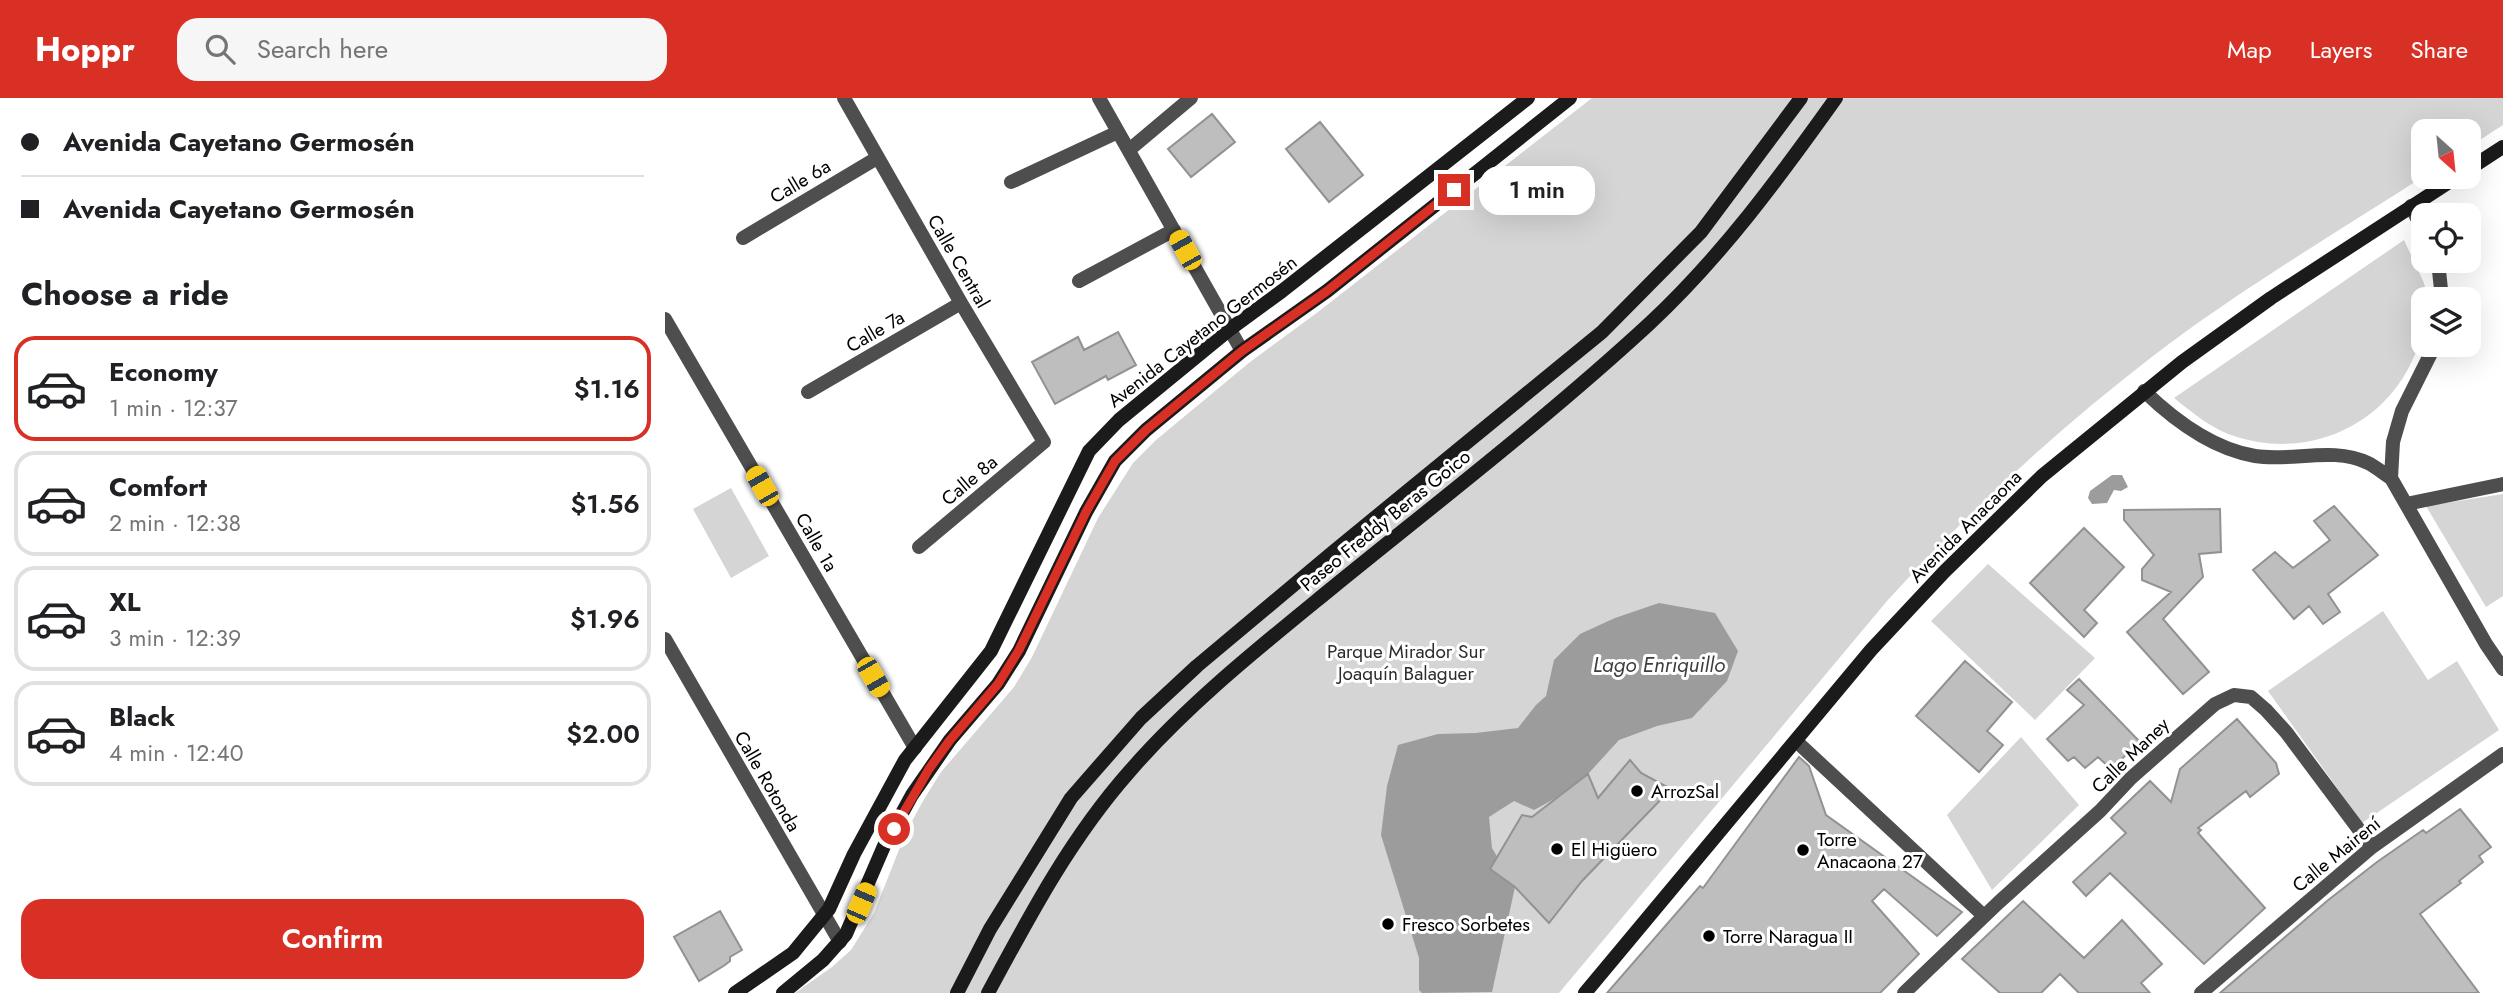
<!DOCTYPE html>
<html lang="en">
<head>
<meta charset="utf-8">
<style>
  :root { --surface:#fff; --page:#f6f6f6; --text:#202124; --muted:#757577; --line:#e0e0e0; --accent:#d93025 }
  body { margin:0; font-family:Jost,sans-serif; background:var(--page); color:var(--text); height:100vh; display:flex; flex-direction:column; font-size:26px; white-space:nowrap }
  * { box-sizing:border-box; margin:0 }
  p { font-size:23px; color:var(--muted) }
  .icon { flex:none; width:38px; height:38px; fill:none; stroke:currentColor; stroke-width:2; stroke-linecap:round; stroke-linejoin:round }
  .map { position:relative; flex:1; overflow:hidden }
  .drawer { display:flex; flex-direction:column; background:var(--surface); width:665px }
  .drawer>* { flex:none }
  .banner { display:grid; align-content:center; height:154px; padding:0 21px; background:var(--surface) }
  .needle { width:46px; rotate:153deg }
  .controls { position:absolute; left:1746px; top:21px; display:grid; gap:14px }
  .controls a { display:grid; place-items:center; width:70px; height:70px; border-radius:14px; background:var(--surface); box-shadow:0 7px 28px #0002; font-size:35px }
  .end { position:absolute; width:32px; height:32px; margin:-16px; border:9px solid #d93025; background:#fff; box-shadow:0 0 0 4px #fff }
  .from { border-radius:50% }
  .bubble { position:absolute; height:49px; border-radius:21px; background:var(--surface); box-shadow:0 7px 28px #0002; font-size:23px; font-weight:600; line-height:49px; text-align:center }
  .car { position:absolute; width:21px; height:42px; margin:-21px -10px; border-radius:9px; box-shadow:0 0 5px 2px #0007; background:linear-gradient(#f5c518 24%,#345 0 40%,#f5c518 0 76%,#345 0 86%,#f5c518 0) }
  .banner b { display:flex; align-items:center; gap:24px; height:66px; font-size:26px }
  .banner b+b { border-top:2px solid var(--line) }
  .banner i { width:18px; height:18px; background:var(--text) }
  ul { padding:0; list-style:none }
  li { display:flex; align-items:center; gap:21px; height:105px; margin:0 14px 10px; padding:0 7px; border:4px solid var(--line); border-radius:21px }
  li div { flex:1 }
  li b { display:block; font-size:26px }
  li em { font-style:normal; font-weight:600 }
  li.on { border-color:var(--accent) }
  li>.icon { width:63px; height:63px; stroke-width:1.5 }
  h2 { padding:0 21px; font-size:32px; line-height:84px }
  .primary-button { display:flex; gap:14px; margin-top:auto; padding:14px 21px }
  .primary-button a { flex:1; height:80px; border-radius:21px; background:var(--accent); color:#fff; font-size:28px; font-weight:600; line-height:80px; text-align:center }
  header { display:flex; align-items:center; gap:42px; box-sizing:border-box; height:98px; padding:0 35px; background:var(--accent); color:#fff }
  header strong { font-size:33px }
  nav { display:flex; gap:38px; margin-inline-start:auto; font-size:24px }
  .search { width:490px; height:63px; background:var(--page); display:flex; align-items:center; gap:18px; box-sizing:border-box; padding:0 24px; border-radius:21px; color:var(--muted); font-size:26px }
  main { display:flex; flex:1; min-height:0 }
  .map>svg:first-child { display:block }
  .green { fill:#d5d5d5 }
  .water { fill:#9c9c9c }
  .building { fill:#bebebe; stroke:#929292; stroke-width:2 }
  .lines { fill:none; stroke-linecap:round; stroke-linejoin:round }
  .street { stroke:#4e4e4e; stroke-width:14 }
  .secondary { stroke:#1b1b1b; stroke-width:14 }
  .route { stroke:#d93025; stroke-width:9 }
  .poi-dot { fill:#000; stroke:#fff; stroke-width:2.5 }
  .labels { text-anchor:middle; stroke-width:6; stroke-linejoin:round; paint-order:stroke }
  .street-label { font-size:19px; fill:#000; stroke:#fff }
  .park-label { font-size:19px; fill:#2c2c2c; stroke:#fff }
  .poi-label { font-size:19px; fill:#000; stroke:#fff; text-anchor:start }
  .water-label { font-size:21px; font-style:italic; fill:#3d3d3d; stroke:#fff }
</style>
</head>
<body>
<header>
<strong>Hoppr</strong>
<div class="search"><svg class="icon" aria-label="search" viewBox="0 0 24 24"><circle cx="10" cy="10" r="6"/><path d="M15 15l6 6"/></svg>Search here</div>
<nav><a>Map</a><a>Layers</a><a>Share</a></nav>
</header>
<main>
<section class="drawer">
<div class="banner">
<b><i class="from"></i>Avenida Cayetano Germosén</b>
<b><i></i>Avenida Cayetano Germosén</b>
</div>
<h2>Choose a ride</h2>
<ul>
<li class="on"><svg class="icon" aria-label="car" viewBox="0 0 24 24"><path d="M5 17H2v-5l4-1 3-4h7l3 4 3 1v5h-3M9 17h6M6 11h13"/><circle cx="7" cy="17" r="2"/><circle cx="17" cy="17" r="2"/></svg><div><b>Economy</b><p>1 min · 12:37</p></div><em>$1.16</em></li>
<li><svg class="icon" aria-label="car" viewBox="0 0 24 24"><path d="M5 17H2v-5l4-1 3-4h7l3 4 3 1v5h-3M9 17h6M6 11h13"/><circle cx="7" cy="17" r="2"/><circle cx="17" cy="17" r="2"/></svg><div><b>Comfort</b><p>2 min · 12:38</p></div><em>$1.56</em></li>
<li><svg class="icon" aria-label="car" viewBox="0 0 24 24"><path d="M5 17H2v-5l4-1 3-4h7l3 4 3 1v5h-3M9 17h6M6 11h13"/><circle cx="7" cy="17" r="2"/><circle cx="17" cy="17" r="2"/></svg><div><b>XL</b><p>3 min · 12:39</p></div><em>$1.96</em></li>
<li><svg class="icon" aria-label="car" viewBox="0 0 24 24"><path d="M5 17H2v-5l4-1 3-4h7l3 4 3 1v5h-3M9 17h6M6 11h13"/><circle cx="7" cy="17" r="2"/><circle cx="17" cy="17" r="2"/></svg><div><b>Black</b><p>4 min · 12:40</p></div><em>$2.00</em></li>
</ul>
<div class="primary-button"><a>Confirm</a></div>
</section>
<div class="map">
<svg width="1838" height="895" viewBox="0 0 1838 895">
  <rect width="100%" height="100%" fill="#fff"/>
  <!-- green -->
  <path class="green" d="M927,0H1838V27L1804,49V33H1759V78C1668,137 1574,192 1488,258C1392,332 1303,414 1222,503L894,895H130L167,869L186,852L209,815L241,734L258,703L276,674L349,589L367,559L433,420L468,365L491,342L585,264L653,214Z
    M1739,142L1759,185L1763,201H1759C1759,212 1760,223 1759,233C1757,243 1751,254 1747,263C1717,329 1642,361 1572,339C1548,332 1529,316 1509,300Z
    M66,390L104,458L66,480L28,411Z
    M1838,396V498L1821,509L1761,408Z
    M1323,466L1430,560L1370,622L1266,523Z
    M1718,513L1763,582L1792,563L1834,632L1697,725L1603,593Z
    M1356,639L1414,707L1327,792L1282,717Z"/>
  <!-- water -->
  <path class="water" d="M1447,377H1457L1463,389L1456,393L1449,392L1442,405L1427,406L1423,400L1425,393Z
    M994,505L1050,515L1073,553L1062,583L1027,620L992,628L954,642L923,676L891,700L869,712L849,703L824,719L827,750L850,789L827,894L757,895L754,892V860L716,737L722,688L733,647L773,636L811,635L853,630L871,607L881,598L889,562L915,536L950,520Z"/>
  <!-- building -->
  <path class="building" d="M547,16L570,44L526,79L503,51Z
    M655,24L698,77L664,104L621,51Z
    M453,234L471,267L443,282L441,278L390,306L367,264L413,239L419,252Z
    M1669,408L1713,457L1663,496L1675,514L1658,526L1644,508L1629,521L1588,472L1610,454L1628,470L1665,442L1649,423Z
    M1555,411L1556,454L1534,456L1538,479L1498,521L1544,574L1518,596L1462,534L1506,494L1477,482V471L1489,457L1459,422V412Z
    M1419,430L1459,469L1419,512L1432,525L1419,539L1365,485Z
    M1300,563L1347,604L1322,633L1338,647L1314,674L1251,618Z
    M1414,581L1475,644L1446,671L1433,659L1420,670L1409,659L1403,663L1382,641L1419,607L1402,592Z
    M1572,621L1611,665L1614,676L1585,699L1581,693L1533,730L1536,732L1533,735L1600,810L1539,866L1445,775L1421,798L1408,784L1461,735L1446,720L1485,683L1506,704L1515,671Z
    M1134,659L1144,668L1161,717L1297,814L1272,838L1219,791L1207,803L1254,856L1215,895H942L1035,788L1038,790Z
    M965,662L976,675L1006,691L917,783L884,825L850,789L825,771L857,717L867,719L923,676L933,700Z
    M1795,711L1826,749L1814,758L1818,764L1794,783L1796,785L1755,816L1814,895H1555L1662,803L1712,764L1758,732L1761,735Z
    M1358,803L1419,860L1457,822L1497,866L1476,885L1485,895H1414L1395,876L1376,895H1335L1297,861Z
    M55,813L77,852L65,859V863L60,867L34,883L9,839Z"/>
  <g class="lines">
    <!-- street -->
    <path class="street" d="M179,0L296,205L379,344L254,449
      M434,0L577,253
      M464,52L526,0
      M346,84L453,34
      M1746,108L1759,134
      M78,140L212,60
      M1773,163L1777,201
      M414,183L509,132
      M0,221L250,650
      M1479,293C1509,322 1548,351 1590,358C1627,364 1668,348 1703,365C1711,369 1718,375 1726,380L1821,546L1838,571
      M143,294L296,205
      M1726,380L1728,344L1737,313L1770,247
      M1741,406L1838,386
      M0,541L175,844
      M1131,643L1319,818
      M1239,895L1333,805L1435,713L1466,680L1550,606L1569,597L1586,599L1601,612L1621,634L1707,749
      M1536,895L1707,749L1838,656"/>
    <!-- secondary -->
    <path class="secondary" d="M1804,71L1838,49
      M70,895L128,855L164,811L189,756L240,662L326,553L424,353L454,322L565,231L617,193L863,0
      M118,895L158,862L181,836L219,748L247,697L285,642L333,586L354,553L421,414L450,363L481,332L577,253L662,193L905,0
      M292,895L325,831L406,700L476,620L532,568L668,454L937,234L1036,134L1136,0
      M323,895C365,817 405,741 464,674C524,605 596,548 667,490C774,403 883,319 984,226C1056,159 1114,80 1171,0
      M920,895L1206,552L1279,474L1377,378L1517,264L1606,200L1792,79"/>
  </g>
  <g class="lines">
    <!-- route -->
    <path class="route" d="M229,731L264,671L285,642L333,586L354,552L421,414L450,363L481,332L577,253L662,193L789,92"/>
  </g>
  <!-- markers -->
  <g class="poi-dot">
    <circle cx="972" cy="693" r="7"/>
    <circle cx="892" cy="751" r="7"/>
    <circle cx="1138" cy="752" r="7"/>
    <circle cx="723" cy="826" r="7"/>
    <circle cx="1044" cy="838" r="7"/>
  </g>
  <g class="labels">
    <!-- street labels -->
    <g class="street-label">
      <text transform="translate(135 83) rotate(-31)" y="7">Calle 6a</text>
      <text transform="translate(294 163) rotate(60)" y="7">Calle Central</text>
      <text transform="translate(210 233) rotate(-30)" y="7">Calle 7a</text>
      <text transform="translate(537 233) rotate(-38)" y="7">Avenida Cayetano Germosén</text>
      <text transform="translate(304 382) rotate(-40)" y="7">Calle 8a</text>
      <text transform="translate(720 422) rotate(-39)" y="7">Paseo Freddy Beras Goico</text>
      <text transform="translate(1300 428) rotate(-45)" y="7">Avenida Anacaona</text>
      <text transform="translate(152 444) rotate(60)" y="7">Calle 1a</text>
      <text transform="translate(1465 657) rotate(-44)" y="7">Calle Maney</text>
      <text transform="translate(103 683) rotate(60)" y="7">Calle Rotonda</text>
      <text transform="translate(1671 756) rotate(-39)" y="7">Calle Mairení</text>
    </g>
    <!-- park labels -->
    <g class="park-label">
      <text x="741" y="560">Parque Mirador Sur<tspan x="741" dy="22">Joaquín Balaguer</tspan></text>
    </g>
    <!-- poi labels -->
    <g class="poi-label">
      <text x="986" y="700">ArrozSal</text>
      <text x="1152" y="748">Torre<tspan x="1152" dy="22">Anacaona 27</tspan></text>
      <text x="906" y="758">El Higüero</text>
      <text x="737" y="833">Fresco Sorbetes</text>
      <text x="1058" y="845">Torre Naragua II</text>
    </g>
    <!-- water labels -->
    <g class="water-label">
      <text x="994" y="574">Lago Enriquillo</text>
    </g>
  </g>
</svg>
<div class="controls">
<a><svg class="needle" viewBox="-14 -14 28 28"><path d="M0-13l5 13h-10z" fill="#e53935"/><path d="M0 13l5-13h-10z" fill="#757577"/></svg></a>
<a><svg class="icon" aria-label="locate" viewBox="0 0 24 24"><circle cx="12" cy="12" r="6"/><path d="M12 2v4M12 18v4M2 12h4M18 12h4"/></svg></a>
<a><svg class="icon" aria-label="layers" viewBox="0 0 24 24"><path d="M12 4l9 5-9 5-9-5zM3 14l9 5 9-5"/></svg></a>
</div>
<i class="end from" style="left:229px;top:731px"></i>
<i class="end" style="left:789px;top:92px"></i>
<div class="bubble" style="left:814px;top:68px;width:116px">1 min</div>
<i class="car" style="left:520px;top:152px;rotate:331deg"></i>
<i class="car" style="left:97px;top:388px;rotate:330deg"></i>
<i class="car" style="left:208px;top:579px;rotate:150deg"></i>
<i class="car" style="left:196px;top:805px;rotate:23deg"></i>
</div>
</main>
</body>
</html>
